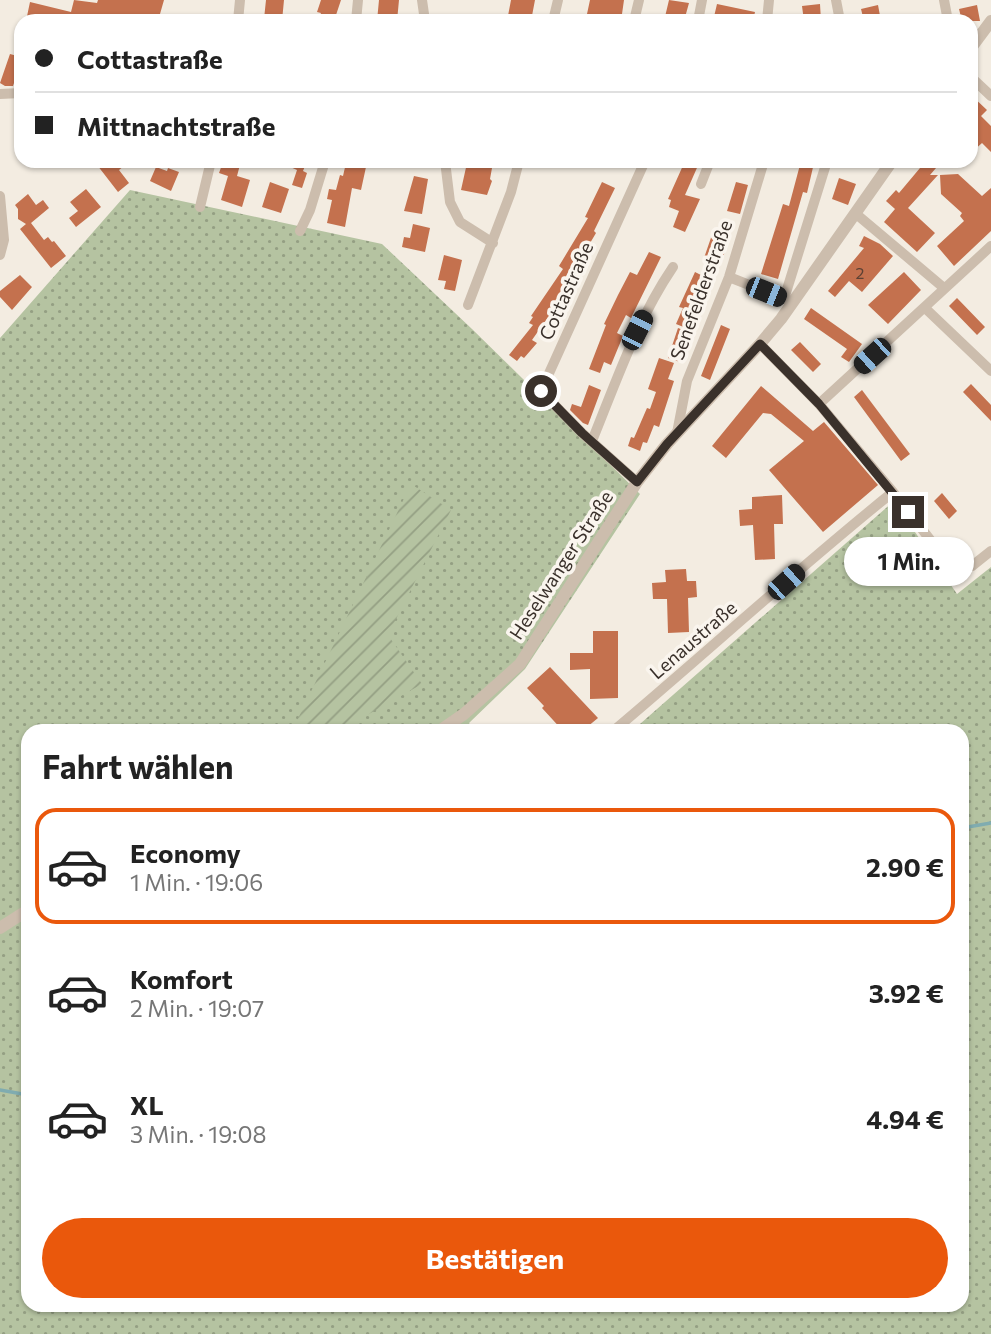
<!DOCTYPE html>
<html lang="de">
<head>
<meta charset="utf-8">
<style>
  :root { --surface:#fff; --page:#f6f6f6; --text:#222; --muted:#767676; --line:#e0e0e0; --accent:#ea580c }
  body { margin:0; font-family:Commissioner,sans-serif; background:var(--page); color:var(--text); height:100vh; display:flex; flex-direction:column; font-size:26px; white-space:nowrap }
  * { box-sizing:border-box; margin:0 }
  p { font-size:23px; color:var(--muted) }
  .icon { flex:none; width:38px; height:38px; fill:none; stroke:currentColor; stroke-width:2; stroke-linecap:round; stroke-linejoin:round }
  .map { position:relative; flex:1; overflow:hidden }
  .sheet { position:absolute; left:21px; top:724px; width:948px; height:588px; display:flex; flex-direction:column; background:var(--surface); border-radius:21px; box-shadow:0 2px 5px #0004 }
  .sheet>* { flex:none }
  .banner { position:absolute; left:14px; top:14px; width:964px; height:154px; border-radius:21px; box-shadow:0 2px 5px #0004; display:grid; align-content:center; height:154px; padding:0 21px; background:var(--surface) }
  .end { position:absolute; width:32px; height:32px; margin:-16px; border:9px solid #3a312b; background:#fff; box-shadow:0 0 0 4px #fff }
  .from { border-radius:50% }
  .bubble { position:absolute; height:49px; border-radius:24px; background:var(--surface); box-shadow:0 2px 5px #0004; font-size:23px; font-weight:700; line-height:49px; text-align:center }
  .car { position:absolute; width:21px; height:42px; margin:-21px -10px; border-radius:9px; box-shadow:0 0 5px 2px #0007; background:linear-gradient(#222 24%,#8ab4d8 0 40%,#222 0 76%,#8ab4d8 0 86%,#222 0) }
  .banner b { display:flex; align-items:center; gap:24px; height:66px; font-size:26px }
  .banner b+b { border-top:2px solid var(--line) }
  .banner i { width:18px; height:18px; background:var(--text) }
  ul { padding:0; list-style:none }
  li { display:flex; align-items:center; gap:21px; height:116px; margin:0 14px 10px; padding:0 7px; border:4px solid transparent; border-radius:21px }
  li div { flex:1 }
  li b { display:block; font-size:26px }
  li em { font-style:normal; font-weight:700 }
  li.current { border-color:var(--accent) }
  li>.icon { width:63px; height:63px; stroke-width:1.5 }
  h2 { padding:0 21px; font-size:32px; line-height:84px }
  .cta { display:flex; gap:14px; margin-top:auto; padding:14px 21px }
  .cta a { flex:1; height:80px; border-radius:42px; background:var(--accent); color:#fff; font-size:28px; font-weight:700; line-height:80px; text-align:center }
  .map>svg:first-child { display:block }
  .grass { fill:url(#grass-dots) }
  .garden { fill:url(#garden-furrows) }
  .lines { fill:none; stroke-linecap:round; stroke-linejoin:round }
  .stream { stroke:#80acb0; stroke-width:3.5 }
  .building { fill:#c4714e }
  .minor { stroke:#ccbdad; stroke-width:10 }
  .tertiary { stroke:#ccbdad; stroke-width:12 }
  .route { stroke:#3a312b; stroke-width:9 }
  .labels { text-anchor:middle; stroke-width:7; stroke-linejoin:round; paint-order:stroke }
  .number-label { font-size:16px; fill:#5c4134 }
  .street-label { font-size:19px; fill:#3a312b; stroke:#faf5ee }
</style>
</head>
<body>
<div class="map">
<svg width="991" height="1334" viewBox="0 0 991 1334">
  <defs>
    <pattern id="grass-dots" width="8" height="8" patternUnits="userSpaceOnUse" patternTransform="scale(1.75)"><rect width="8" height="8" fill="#b5c3a1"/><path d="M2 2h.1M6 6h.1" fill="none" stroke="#949f83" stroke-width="1.8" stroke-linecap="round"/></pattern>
    <pattern id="garden-furrows" width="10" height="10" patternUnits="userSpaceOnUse" patternTransform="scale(1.75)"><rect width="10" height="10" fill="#b5c3a1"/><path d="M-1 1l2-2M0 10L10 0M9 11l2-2" fill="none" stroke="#949f83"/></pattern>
  </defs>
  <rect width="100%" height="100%" fill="#f3ece1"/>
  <!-- grass -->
  <path class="grass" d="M130,190L382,244L472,329L640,494L525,669L469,723L475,731L28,732V1306H962V732L632,731L894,501L957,594L991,567V1334H0V338Z"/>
  <!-- garden -->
  <path class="garden" d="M411,484L451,510L388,635L422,684L339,731H292Z"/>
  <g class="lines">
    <!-- stream -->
    <path class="stream" d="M962,828L991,823
      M0,1090L28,1095"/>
  </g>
  <!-- building -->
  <path class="building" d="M74,0L97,3L98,0H164L158,21H66L44,14L42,21H26L30,2L71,12Z
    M266,0H284L282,21L264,19Z
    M321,0H341L334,21H318L321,13L317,12Z
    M379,0H399L397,21H377Z
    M511,0H535L531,21H507Z
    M590,0H624L621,21H609V19L587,14Z
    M669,0L689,3L684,21H664Z
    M717,4L755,12L753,21H713Z
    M820,4L821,21H804L802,6Z
    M878,5L881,21H864L861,9Z
    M977,5L980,21H962L959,9Z
    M10,54L21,57V62L13,86H5L0,83Z
    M971,95L987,110L981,116L991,126V152L982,143L971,153Z
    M94,161H130L119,170L129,183L118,192Z
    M230,161H241L237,176L250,180L242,207L221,200L228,176L219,173L223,162L229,164Z
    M277,161H307L303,171L307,173L302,188L292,185L297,170Z
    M685,161H700L685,195L700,199L685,232L673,227L679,211L669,207L671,200L668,199Z
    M801,161L814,163L807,193L803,192L778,279L761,274L783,204L789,206Z
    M912,161H942L930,175H938L908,208L935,233L917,252L884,222L895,209L886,201L896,190L899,193L920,168Z
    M346,163L366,167L361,190L352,188L345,227L327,223L332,200L327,199L329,189L336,190L340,175L343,176Z
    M467,163L492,168L490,179L492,181L487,195L461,190Z
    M156,167L167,171L168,168L179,172L171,191L150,181Z
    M958,174L982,196L991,188V231L954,266L937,246L964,221L960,216L962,213L941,194L940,175Z
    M414,176L428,179L422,214L404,211Z
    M839,178L856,184L848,205L832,199Z
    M270,182L289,189L281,213L262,207Z
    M602,182L615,188L594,231L596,233L570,277L574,280L532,340L537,343L524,358L521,356L517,361L509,355L533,325L529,323L533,317L531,316L563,269L559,266L588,218L585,217Z
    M736,182L748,185L740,214L727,211Z
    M86,189L101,207L76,227L69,218L78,211L70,202Z
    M28,194L36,205L43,200L49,208L31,223L44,240L48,237L52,242L54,241L66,256L51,268L20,229L26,224L18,219V209L15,205Z
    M413,224L430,228L425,252L402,247L404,237L410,238Z
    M714,229L730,234L721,264L704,258Z
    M864,236L880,244L893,256L862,292L849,281L835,297L828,291L864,248L859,246Z
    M649,252L661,257L631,318L626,315L617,333L623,336L611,365L604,362L600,373L589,369L606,325L604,324L618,295L630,272L637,275Z
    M444,255L462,260L455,291L444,289L446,281L438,280Z
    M695,272L707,278L704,284L710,286L698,315L692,312L686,328L676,324L683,308L679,307Z
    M904,272L921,290L888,324L868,305Z
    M20,275L32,287L12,310L0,297V291Z
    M957,298L985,327L977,335L949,306Z
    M811,308L862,344L849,362L841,357L847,349L804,319Z
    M721,325L730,329L710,380L701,376Z
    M678,328L691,333L680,362L668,358Z
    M800,342L821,364L813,372L791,350Z
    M659,358L674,363L668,379L674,381L659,427L654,425L647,443L643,442L640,451L628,446L631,437L634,438L647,408L650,409L656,392L648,389Z
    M971,384L991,405V421L963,392Z
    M589,385L601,390L588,425L583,423L570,410L572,404L581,407Z
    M761,386L813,431L824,422L878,485L823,532L769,470L804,441L771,414L763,413L726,458L712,446Z
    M862,390L910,454L901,461L854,397Z
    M942,493L957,511L949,519L934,501Z
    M782,495L783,524H774L775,559L755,560L753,525L740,526L739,510L752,509V497Z
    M686,569L687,581H696L697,597L688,598L689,632L668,633L667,599H653L652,583L666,582L665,570Z
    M593,631H618V698L590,699V669L570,670V653H593Z
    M550,667L598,718L581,732H564L542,708L544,706L527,688Z"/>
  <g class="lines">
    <!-- minor -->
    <path class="minor" d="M422,0L425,21
      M836,0L840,21
      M944,0L948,21
      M238,21L240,0
      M356,21L358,0
      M553,21L558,0
      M634,21L639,0
      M698,21L702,0
      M767,21L769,0
      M971,77L991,96
      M0,94L21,93
      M445,161L450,202L460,222L493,243
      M593,162L594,161
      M701,184L710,161
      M0,196L4,240L0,255
      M200,207L211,161
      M855,213L944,288
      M300,231L310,210L325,161
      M729,277L790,301
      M784,299L827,161
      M468,305L511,192L519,161
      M925,308L991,371
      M760,344L819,404L893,492L953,569L972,566L991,551
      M819,404L991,246
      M677,433L687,381L729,277L764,161
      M592,441C616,382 637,320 673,267
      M637,482L582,433L541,391L645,161
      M612,732C706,653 797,569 893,492"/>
    <!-- tertiary -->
    <path class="tertiary" d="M971,48L991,21
      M438,732L464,714L520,664L637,482L667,444L760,344L781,319L892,161
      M0,928L28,910"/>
  </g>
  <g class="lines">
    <!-- route -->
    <path class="route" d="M541,391L582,433L637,482L667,444L760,344L819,404L908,512"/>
  </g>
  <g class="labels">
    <!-- number labels -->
    <g class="number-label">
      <text x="860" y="279">2</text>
    </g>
    <!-- street labels -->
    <g class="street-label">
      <text transform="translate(701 290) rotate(-70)" y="7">Senefelderstraße</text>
      <text transform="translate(566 291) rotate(-66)" y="7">Cottastraße</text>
      <text transform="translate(561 565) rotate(-57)" y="7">Heselwanger Straße</text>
      <text transform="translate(693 640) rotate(-41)" y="7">Lenaustraße</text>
    </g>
  </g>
</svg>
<i class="end from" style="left:541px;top:391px"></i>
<i class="end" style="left:908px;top:512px"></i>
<div class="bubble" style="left:844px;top:537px;width:130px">1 Min.</div>
<i class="car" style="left:766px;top:292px;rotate:112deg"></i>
<i class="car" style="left:637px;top:330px;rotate:27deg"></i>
<i class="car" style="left:872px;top:356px;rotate:228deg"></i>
<i class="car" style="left:786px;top:582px;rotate:48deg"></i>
<div class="banner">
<b><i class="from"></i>Cottastraße</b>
<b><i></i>Mittnachtstraße</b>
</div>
<section class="sheet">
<h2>Fahrt wählen</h2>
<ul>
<li class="current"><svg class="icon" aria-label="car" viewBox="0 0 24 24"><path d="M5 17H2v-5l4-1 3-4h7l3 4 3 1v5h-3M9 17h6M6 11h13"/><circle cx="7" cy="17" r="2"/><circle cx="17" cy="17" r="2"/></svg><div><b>Economy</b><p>1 Min. · 19:06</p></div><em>2.90 €</em></li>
<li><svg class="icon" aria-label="car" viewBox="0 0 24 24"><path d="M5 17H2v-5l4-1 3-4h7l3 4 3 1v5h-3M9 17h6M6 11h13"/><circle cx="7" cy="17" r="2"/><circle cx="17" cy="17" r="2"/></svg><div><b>Komfort</b><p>2 Min. · 19:07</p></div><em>3.92 €</em></li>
<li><svg class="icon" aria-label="car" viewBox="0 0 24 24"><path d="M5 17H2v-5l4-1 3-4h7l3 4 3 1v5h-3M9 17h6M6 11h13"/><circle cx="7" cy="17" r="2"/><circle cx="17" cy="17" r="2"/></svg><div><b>XL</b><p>3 Min. · 19:08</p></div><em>4.94 €</em></li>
</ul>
<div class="cta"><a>Bestätigen</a></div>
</section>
</div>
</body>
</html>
